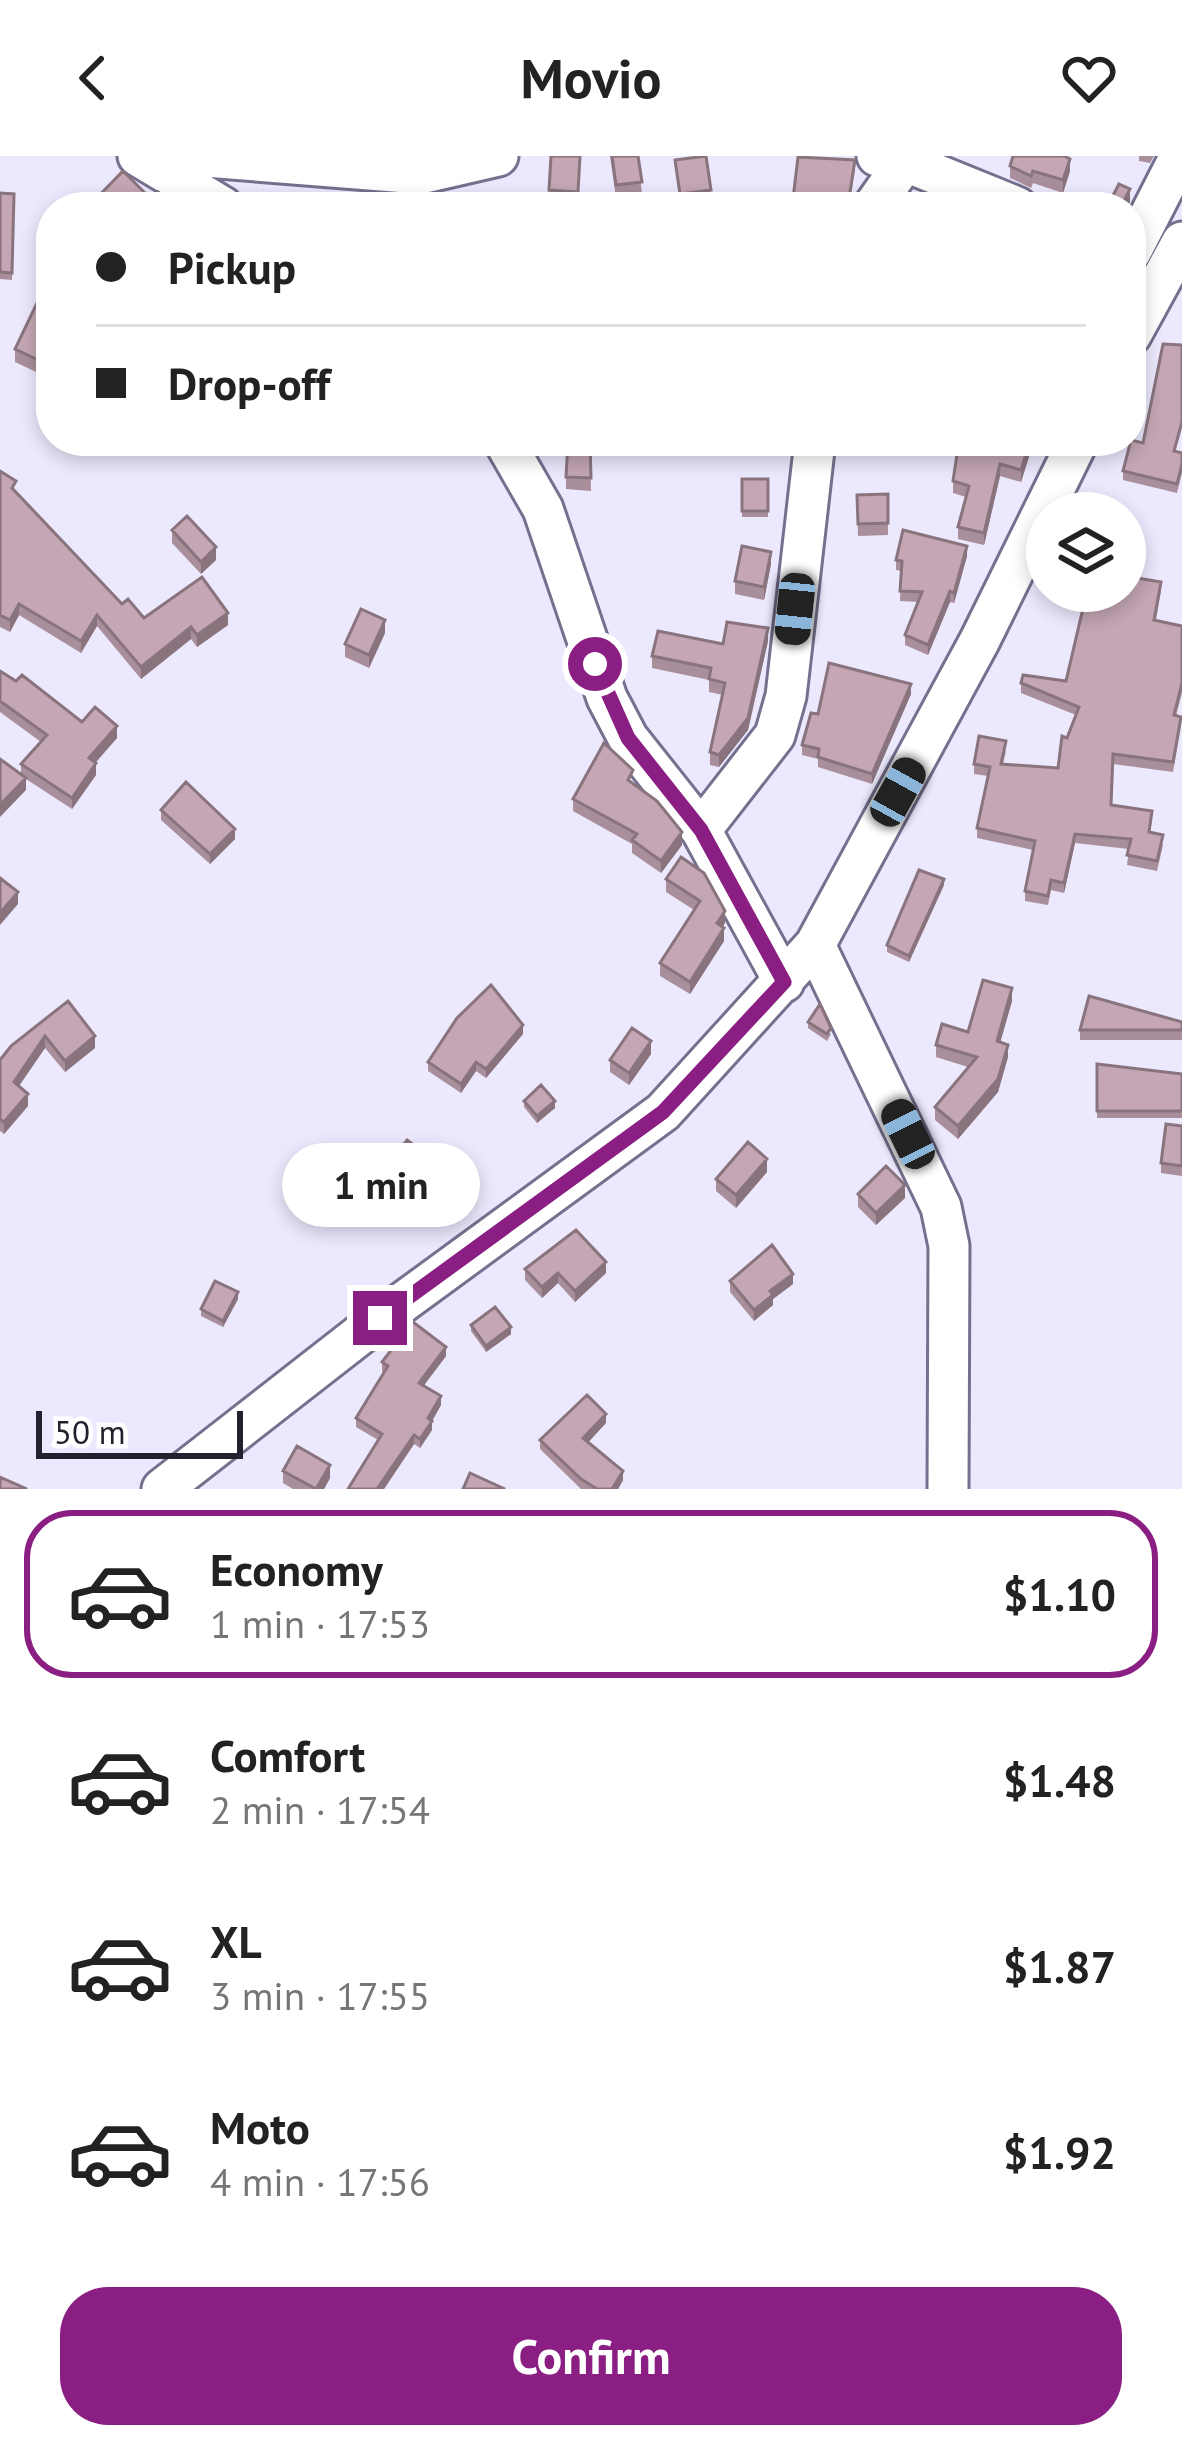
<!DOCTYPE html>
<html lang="en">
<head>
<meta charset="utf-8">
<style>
  :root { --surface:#fff; --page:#f6f6f6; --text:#222; --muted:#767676; --line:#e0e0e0; --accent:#8a1e83 }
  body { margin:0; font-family:"PT Sans",sans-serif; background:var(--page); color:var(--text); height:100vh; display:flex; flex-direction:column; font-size:45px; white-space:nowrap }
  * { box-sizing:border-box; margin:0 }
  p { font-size:39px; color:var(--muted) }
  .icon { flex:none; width:66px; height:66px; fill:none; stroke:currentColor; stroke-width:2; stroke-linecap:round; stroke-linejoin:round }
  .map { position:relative; height:1333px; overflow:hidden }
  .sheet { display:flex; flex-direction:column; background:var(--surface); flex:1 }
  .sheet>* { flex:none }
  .guide { position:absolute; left:36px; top:36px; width:1110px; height:264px; border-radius:48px; box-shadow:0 6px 18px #0003; display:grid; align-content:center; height:264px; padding:0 60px; background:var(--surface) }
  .controls { position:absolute; left:1026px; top:336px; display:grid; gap:24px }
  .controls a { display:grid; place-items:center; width:120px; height:120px; border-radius:50%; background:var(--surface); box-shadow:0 6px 18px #0003; font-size:60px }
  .scale { position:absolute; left:36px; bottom:30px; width:207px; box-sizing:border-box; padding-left:12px; border:6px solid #23212d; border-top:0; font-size:33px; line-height:42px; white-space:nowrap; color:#23212d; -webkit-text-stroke:9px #fff; paint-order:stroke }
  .end { position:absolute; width:54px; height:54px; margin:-27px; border:15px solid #8a1e83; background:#fff; box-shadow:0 0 0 6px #fff }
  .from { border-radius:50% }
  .bubble { position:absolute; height:84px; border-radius:42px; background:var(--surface); box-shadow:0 6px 18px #0003; font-size:39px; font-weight:700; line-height:84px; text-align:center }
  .car { position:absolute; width:36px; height:72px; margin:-36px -18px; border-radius:15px; box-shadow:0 0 9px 3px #0007; background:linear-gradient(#222 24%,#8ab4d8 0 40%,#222 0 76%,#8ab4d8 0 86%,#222 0) }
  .guide b { display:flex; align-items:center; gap:42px; height:114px; font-size:45px }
  .guide b+b { border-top:3px solid var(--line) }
  .guide i { width:30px; height:30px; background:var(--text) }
  ul { padding:21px 0 0; list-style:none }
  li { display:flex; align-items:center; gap:36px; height:168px; margin:0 24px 18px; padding:0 36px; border:6px solid transparent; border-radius:48px }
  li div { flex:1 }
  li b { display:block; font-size:45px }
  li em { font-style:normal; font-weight:700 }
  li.on { border-color:var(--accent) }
  li>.icon { width:108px; height:108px; stroke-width:1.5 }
  .button { display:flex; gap:24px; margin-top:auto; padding:24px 60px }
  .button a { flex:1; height:138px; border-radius:48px; background:var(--accent); color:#fff; font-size:48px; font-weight:700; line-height:138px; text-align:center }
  header { display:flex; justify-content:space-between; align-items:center; height:156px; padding:0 60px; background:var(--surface); font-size:54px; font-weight:700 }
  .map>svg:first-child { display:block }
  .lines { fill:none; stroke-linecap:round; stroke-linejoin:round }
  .minor-casing { stroke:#74708e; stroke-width:45 }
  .minor { stroke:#fff; stroke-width:39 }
  .wall { fill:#a98f9b }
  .shaded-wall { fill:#89747e }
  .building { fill:#c4a6b4; stroke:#89747e; stroke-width:3 }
  .route { stroke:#8a1e83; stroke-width:15 }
</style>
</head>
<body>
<header><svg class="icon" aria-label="back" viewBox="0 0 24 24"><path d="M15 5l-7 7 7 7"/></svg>Movio<svg class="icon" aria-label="heart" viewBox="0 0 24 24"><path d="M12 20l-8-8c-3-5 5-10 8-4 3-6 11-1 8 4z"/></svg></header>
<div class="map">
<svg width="1182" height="1333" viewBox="0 0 1182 1333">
  <rect width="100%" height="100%" fill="#ece9fe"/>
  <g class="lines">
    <defs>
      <path id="minor" d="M138,0L223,51
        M193,0L420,18L498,0
        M877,0L906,6L1017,51
        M873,51L909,0
        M1131,96L1180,0
        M1131,179L1182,86
        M504,285L543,353L607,542L628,582L701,674L784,826
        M701,674L775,579L786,540L815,285
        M815,789L941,1051L949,1090L948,1333
        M162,1333L380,1163L663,956L815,789L980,484L1078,285"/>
    </defs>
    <!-- minor casing -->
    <use href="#minor" class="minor-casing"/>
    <!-- minor -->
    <use href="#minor" class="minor"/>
  </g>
  <!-- wall -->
  <path class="wall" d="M580,0L578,48L549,46V34Z
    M610,0H638L642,38L616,42Z
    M1139,0H1154L1150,7L1139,5Z
    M675,4L711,34V46L680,50Z
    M1010,10L1070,15L1063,37L1033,27L1031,32L1010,22Z
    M855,14L849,51L830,49V51H792Z
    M0,37L14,38L12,124L0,123Z
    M51,128V223L15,206V193Z
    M590,285L591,335L566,333V321Z
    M959,285H1034L1021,326L1000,320L984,389L958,383V371L966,341L953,337V325Z
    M1176,296L1182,297V317L1177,337L1123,324V315Z
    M0,315L16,336L122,448L144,462L228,469L197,491L191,483L141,523L97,470L81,497L19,459L10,476L0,471Z
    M742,323H768V361H742Z
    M857,339L888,367V379L858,380Z
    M172,374L216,404L201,418L172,387Z
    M967,400L954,447L950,446L928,499L905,489V479L918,446L900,445L901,415L896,414V404Z
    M771,408L764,444L735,438V425Z
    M1074,435H1161L1156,464L1182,470V537L1176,560L1181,570L1173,616L1113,608L1111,649L1152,664L1150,677L1163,689L1157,715L1127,709L1129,693L1075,687L1064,737L1051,734L1048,749L1025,745V735L1033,694L977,682V672L988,620L974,618V608L1006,595L1003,608L1058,612L1076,559L1021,537V527L1066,525L1085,443L1074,440Z
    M385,477L369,512L345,501V488Z
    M768,485L748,574L719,611L710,609V596L723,539L709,536V524L652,512V500L723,488Z
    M0,515L82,566L117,582L95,607L96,619L72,653L26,623V634L21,619V608L41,586L0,556Z
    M911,538L872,628L818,611V603L802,599V589L818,558Z
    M633,627L682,689L661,717L632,697V688L573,655V643Z
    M161,654L235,683L210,708L161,664Z
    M681,701L725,767L722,771L724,785L690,838L660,820V807L694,754L666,736V723Z
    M944,729L909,806L887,796V789Z
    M68,845L95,892L65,916L45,892L19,930L28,950L4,978L0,975V904Z
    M1012,845L1000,886L1008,901L998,936L958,983L935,964V951L968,911L936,901V889L968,876Z
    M808,866L831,878L827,885L808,872Z
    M1182,866V884H1080V874Z
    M523,878L486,922L476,915L461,937L428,915V906Z
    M651,898L629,929L610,916V904Z
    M1097,908L1182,918V962H1097Z
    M524,945L555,952L537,967L524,951Z
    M1182,970V1020L1161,1017V1007Z
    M387,1010L436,1018L416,1044L387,1023Z
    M767,1016L736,1052L716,1035V1023Z
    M858,1038L905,1042L876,1069L858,1051Z
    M525,1113L606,1117L575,1146L558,1127L542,1142L525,1124Z
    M730,1125L793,1128L773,1143V1149L754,1165L730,1136Z
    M238,1143L223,1171L201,1160V1153Z
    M471,1169L511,1178L486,1196L471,1175Z
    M446,1200L424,1229L441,1249L432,1265V1274L420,1292L414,1288L384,1333H348L378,1284L356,1271V1262L384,1217L382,1215V1206Z
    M606,1267L588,1286L623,1324L618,1333H581L540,1293V1284Z
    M283,1315L330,1322L324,1333H293L283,1327Z"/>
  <!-- shaded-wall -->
  <path class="shaded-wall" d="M1070,3V15L1063,37V24Z
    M1130,33V46L1127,51H1121Z
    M1030,285H1034L1021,326V314Z
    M1000,308V320L984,389V377Z
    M967,390V400L954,447V437Z
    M216,391V404L201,418V406Z
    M771,396V408L764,444V431Z
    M950,435V446L928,499V489Z
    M19,448V459L10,476V464Z
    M228,457V469L197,491V479Z
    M97,459V470L81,497V485Z
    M385,464V477L369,512V499Z
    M191,471V483L141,523V511Z
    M768,472V485L748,574L719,611V599Z
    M911,528V538L872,628V618Z
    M117,570V582L89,614V602Z
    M96,607V619L72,653V642Z
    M26,622V634L0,661V649Z
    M235,673V683L210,708V698Z
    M682,676V689L661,717V705Z
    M1075,678V687L1064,737V727Z
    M944,723V729L909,806V800Z
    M18,736V748L0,769V757Z
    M725,755V767L717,779V767Z
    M724,772V785L690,838V826Z
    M1012,832V845L997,898V885Z
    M523,869V878L486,922V913Z
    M45,880V892L14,937V926Z
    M95,880V892L65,916V905Z
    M651,885V898L629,929V917Z
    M1008,889V901L998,936L958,983V970Z
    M476,906V915L461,937V928Z
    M28,938V950L4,978V966Z
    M555,945V952L537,967V960Z
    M767,1003V1016L736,1052V1039Z
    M436,1005V1018L416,1044V1031Z
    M905,1029V1042L876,1069V1057Z
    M606,1106V1117L575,1146V1135Z
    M558,1117V1127L542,1142V1131Z
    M793,1118V1128L773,1143V1149L754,1165V1154L770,1135Z
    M238,1136V1143L223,1171V1165Z
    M511,1171V1178L486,1196V1190Z
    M446,1191V1200L419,1236V1227Z
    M441,1240V1249L432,1265V1274L420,1292V1283L428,1262Z
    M606,1258V1267L583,1292V1282Z
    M414,1279V1288L384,1333H377Z
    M330,1309V1322L324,1333H316Z
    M623,1315V1324L618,1333H612Z"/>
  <!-- building -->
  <path class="building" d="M551,0H580L578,36L549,34Z
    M612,0H638L642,26L616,29Z
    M706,0L711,34L680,38L675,4Z
    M1013,0H1064L1070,3L1063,24L1033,15L1031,20L1010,10Z
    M798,1L855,4L849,42L830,39L829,51H792Z
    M123,15L152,44L158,36L176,51H88Z
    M1119,28L1130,33L1121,51H1107Z
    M0,37L14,38L12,117L0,116Z
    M47,126L51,128V210L15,193Z
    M1163,188L1182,189V266L1174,295L1182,297V308L1177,328L1123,315L1131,284L1143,287Z
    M568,285H590L591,322L566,321Z
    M959,285H1030L1021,314L1000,308L984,377L958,371L969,330L953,325Z
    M0,315L16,325L12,332L122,448L128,443L144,462L202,421L228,457L197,479L191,471L141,511L97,459L81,485L19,448L10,464L0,459Z
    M742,323H768V355H742Z
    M888,338V367L858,368L857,339Z
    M187,360L216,391L201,406L172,374Z
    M903,374L967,390L954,437L950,435L928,489L905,479L922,436L900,435L902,405L896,404Z
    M742,390L771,396L764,431L735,425Z
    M1125,420L1161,426L1154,464L1182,470V527L1174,559L1181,561L1173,606L1113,598L1111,649L1152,655L1149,676L1163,679L1157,705L1127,699L1131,683L1075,678L1064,727L1051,724L1048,740L1025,735L1035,685L977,672L990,611L974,608L979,580L1006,585L1001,608L1058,612L1062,580L1067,582L1079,551L1021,527L1023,519L1066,525L1087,435H1125Z
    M361,453L385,464L369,499L345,488Z
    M727,466L768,472L748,562L719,599L710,596L725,527L709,523L711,512L652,500L658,475L723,488Z
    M829,507L911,528L872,618L818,601L819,593L802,589L811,557L818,558Z
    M0,515L16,525L22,519L82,566L95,551L117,570L89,602L96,607L72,642L21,608L47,579L0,545Z
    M604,587L633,614L628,624L657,645L682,676L661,705L632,684L637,678L573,643Z
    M0,603L26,622L0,649Z
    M186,626L235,673L210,698L161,654Z
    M681,701L704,717L725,755L717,767L724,772L690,826L660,807L700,745L666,723Z
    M919,714L944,723L909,800L887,789Z
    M0,722L18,736L0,757Z
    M983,824L1012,832L997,885L1008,889L998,923L958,970L935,951L977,901L936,889L942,868L968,876Z
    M491,829L523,869L486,913L476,906L461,928L428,906L457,862Z
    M1089,840L1182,866V874H1080Z
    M68,845L95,880L65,905L45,880L14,926L28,938L4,966L0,963V904L11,890Z
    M820,848L831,872L827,878L808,866Z
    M632,872L651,885L629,917L610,904Z
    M1097,908L1182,918V955H1097Z
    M541,929L555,945L537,960L524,945Z
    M1166,968L1182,970V1010L1161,1007Z
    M407,984L436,1005L416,1031L387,1010Z
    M748,986L767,1003L736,1039L716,1023Z
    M886,1010L905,1029L876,1057L858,1038Z
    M576,1074L606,1106L575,1135L558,1117L542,1131L525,1113Z
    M772,1089L793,1118L770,1135L773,1139L754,1154L730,1125Z
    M215,1125L238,1136L223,1165L201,1153Z
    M495,1151L511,1171L486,1190L471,1169Z
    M413,1166L446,1191L419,1227L441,1240L428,1262L432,1265L420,1283L414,1279L377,1333H348L382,1278L356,1262L388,1210L382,1206Z
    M587,1239L606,1258L583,1282L623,1315L612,1333H597L581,1323L540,1284Z
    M297,1290L330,1309L316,1333L283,1315Z
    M470,1317L505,1333H463Z
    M0,1321L27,1333H0Z"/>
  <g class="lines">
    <!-- route -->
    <path class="route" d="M380,1162L663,956L784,826L701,674L628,582L595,508"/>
  </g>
</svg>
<div class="controls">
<a><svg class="icon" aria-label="layers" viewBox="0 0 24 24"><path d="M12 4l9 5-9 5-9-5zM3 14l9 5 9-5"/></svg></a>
</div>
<div class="scale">50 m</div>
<i class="end from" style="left:595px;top:508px"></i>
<i class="end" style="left:380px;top:1162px"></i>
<div class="bubble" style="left:282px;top:987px;width:198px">1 min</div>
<i class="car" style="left:795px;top:453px;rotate:186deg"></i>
<i class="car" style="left:898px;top:636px;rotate:29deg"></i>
<i class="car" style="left:908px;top:978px;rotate:334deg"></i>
<div class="guide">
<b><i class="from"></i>Pickup</b>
<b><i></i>Drop-off</b>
</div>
</div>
<section class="sheet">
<ul>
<li class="on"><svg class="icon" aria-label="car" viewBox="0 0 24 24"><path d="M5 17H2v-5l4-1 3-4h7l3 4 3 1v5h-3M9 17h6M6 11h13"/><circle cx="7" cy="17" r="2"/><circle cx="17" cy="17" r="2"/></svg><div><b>Economy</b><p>1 min · 17:53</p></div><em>$1.10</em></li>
<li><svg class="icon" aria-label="car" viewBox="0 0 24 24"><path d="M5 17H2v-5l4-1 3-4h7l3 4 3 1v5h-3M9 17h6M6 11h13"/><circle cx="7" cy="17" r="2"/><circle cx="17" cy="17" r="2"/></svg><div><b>Comfort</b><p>2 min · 17:54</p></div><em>$1.48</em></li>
<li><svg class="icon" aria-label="car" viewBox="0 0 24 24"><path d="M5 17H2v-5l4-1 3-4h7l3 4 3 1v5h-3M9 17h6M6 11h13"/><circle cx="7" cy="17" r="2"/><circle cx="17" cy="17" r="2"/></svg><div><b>XL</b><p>3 min · 17:55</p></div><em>$1.87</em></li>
<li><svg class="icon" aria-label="car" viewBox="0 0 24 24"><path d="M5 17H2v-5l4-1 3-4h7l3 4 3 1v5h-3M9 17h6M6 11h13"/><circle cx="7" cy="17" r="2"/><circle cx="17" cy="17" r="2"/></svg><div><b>Moto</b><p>4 min · 17:56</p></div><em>$1.92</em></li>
</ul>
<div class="button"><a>Confirm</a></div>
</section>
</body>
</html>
